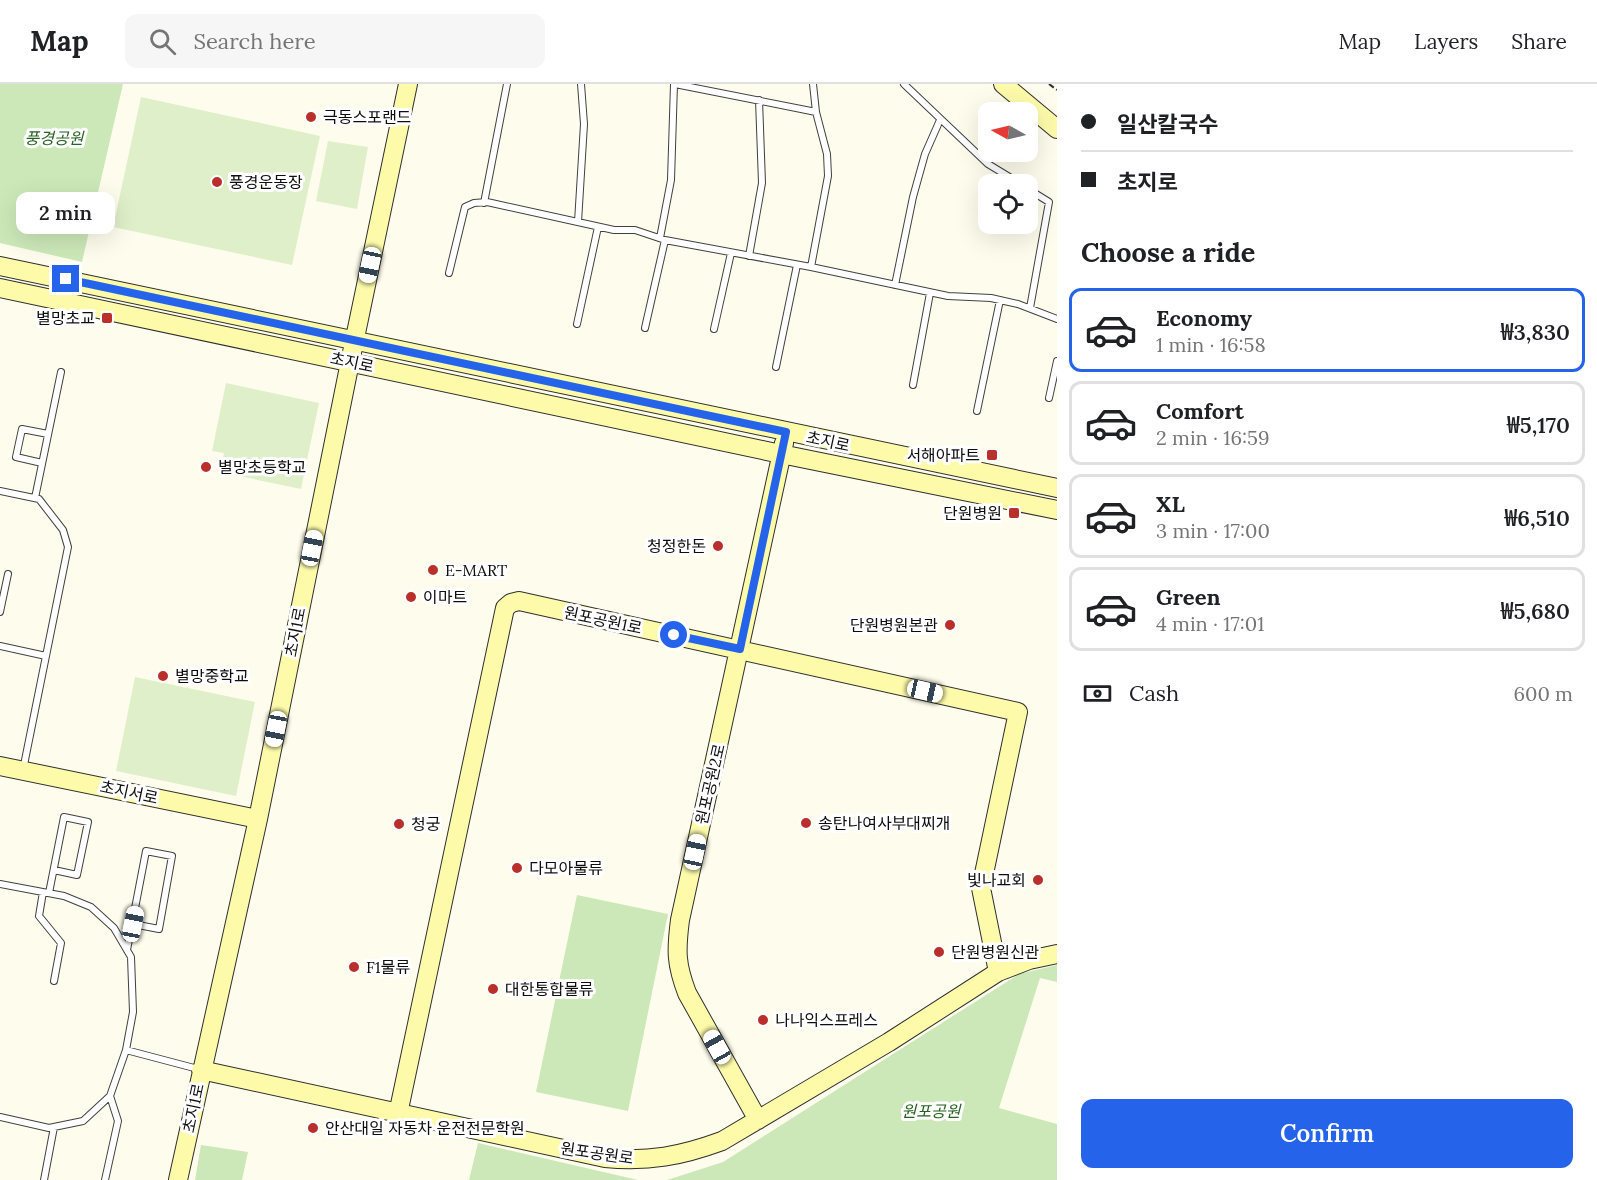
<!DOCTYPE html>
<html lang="en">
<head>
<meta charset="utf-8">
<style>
  :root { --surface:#fff; --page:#f6f6f6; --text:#202124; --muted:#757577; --line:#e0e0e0; --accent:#2563eb }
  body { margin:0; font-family:Lora,"Noto Sans KR",serif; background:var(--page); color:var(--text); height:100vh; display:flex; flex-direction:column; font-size:22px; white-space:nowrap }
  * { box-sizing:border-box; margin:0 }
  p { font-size:20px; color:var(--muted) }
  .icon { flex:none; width:33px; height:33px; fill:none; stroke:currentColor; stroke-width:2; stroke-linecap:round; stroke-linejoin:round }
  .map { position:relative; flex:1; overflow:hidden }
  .sheet { display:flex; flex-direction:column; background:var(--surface); width:540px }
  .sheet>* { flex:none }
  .guide { display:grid; align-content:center; height:132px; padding:0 24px; background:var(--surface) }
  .needle { width:39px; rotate:278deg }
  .controls { position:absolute; left:978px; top:18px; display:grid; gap:12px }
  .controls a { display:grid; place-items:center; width:60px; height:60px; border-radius:12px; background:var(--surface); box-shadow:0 6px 24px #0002; font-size:30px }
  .end { position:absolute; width:27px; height:27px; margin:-14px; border:8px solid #2563eb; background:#fff; box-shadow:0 0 0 3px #fff }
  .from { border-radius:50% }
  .bubble { position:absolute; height:42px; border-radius:12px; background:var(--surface); box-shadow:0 6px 24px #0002; font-size:20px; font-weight:600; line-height:42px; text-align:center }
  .car { position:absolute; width:18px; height:36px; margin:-18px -9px; border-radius:8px; box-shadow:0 0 4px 2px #0007; background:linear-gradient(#fff 24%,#345 0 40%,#fff 0 76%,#345 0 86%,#fff 0) }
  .guide b { display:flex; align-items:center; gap:21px; height:57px; font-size:22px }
  .guide b+b { border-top:2px solid var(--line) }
  .guide i { width:15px; height:15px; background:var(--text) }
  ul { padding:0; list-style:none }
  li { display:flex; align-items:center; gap:18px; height:84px; margin:0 12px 9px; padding:0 12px; border:3px solid var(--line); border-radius:12px }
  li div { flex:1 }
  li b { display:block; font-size:22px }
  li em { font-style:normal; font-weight:600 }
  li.active { border-color:var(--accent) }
  li>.icon { width:54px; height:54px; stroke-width:1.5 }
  h2 { padding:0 24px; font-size:27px; line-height:72px }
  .pay { display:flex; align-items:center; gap:15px; height:66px; padding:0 24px; font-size:22px }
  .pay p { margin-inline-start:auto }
  .primary-button { display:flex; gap:12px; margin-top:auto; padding:12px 24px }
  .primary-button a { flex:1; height:69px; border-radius:12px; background:var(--accent); color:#fff; font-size:24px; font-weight:600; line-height:69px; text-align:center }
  header { display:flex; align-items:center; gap:36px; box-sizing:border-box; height:84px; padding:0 30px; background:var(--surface); border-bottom:2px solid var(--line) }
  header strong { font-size:28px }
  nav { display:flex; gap:33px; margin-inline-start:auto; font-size:21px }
  .search { width:420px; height:54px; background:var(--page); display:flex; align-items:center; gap:15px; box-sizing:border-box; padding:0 21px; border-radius:12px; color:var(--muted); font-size:22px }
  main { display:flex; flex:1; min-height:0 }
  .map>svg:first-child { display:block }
  .green { fill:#cce8b8 }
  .pitch { fill:#dfefc9 }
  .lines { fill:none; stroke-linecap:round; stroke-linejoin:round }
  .lane-casing { stroke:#404040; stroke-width:8 }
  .secondary-casing { stroke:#2f2f2f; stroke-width:20 }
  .path { stroke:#2f2f2f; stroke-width:2; stroke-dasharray:6 3; stroke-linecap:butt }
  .lane { stroke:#fff; stroke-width:6 }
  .secondary { stroke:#fdfbaa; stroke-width:18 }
  .route { stroke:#2563eb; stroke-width:8 }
  .poi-dot { fill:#b92f29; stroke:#fff; stroke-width:2 }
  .labels { text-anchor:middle; stroke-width:6; stroke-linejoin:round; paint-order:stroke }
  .poi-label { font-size:16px; fill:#0d0d0d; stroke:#fff; text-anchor:start }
  .park-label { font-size:16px; font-style:italic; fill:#27621f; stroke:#fff }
  .street-label { font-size:16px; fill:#0d0d0d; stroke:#fff }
</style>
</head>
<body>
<header>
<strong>Map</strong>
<div class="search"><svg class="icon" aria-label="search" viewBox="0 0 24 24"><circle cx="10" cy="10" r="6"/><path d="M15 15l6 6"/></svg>Search here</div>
<nav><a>Map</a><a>Layers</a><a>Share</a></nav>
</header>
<main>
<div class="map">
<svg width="1057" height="1096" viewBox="0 0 1057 1096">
  <rect width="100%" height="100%" fill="#fefded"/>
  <!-- green -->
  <path class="green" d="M0,0H123L82,178L0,159Z
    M577,811L668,830L628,1027L536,1008Z
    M1057,881V898L1040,894L999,1024L1057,1040V1096H667L723,1078L1019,890Z
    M478,1059L638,1096H469Z
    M201,1061L248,1068L242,1096H195Z"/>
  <!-- pitch -->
  <path class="pitch" d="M141,13L320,52L292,181L113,143Z
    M328,57L368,63L357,125L316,117Z
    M226,299L319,319L301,405L220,388L224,369L212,367Z
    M135,593L255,618L236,712L116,687Z"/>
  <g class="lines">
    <defs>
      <path id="lane" d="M675,0L816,28
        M813,0L816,28L827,70L828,92L811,183L948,212L991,214L1018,220L1057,235
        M904,0L988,80L1021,100
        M1028,105L1049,118L1030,224
        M484,119L507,0
        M578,138L584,40L581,0
        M660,154L671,96L674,0
        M749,172L762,99L759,16
        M449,189L465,123L474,119L487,118L614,146H635L665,156L811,183
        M895,201L913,113L925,70L940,36
        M577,240L598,143
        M645,244L665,156
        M714,245L731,169
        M776,283L797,181
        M913,301L930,209
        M1049,314L1057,277
        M977,327L1000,216
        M42,379L16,373L22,345L48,350
        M0,407L39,415L63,446L68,463L23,686
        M35,414L61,288
        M0,528L8,490
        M0,562L46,572
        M0,800L64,812L91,823L114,844L131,873L133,928L126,966
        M43,808L39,832L61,859L54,897
        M49,809L64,733L88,738L77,791L54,786
        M127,866L146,767L172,772L159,845L133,840
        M0,1033L49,1044L83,1037L110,1012L126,966L198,985
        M44,1096L54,1043
        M105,1096L118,1037L110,1012"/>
      <path id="secondary" d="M1003,0L1057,45
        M0,182L1057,404
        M0,204L781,370L1057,426
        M0,682L258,735
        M201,986L605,1074C649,1078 681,1072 722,1057L889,958L998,888L1029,876L1057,870
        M398,1030L505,524L511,519L519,517L1018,628L981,804L998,888
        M758,1036L687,909C676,880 676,867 680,836L784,359
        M178,1096L258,735L350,278L408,0"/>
    </defs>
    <!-- lane casing -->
    <use href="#lane" class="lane-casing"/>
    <!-- secondary casing -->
    <use href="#secondary" class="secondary-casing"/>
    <!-- path -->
    <path class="path" d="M1049,0L1057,6"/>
    <!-- lane -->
    <use href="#lane" class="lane"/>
    <!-- secondary -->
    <use href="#secondary" class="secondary"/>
  </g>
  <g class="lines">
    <!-- route -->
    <path class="route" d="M66,195L786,348L740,565L674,551"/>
  </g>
  <!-- markers -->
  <g class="poi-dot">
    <circle cx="311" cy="33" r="6"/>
    <circle cx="217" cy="98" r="6"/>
    <rect x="101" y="228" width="12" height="12" rx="3"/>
    <rect x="986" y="365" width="12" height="12" rx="3"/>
    <circle cx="206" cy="383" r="6"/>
    <rect x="1008" y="423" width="12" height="12" rx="3"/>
    <circle cx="718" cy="462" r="6"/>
    <circle cx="433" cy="486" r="6"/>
    <circle cx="411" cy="513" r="6"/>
    <circle cx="950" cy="541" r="6"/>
    <circle cx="163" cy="592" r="6"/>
    <circle cx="806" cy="739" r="6"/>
    <circle cx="399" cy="740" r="6"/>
    <circle cx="517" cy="784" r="6"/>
    <circle cx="1038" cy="796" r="6"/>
    <circle cx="939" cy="868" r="6"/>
    <circle cx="354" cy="883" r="6"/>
    <circle cx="493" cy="905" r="6"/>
    <circle cx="763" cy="936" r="6"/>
    <circle cx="313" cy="1044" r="6"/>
  </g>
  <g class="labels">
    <!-- poi labels -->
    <g class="poi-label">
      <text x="323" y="39">극동스포랜드</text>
      <text x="229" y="104">풍경운동장</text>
      <text x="95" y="240" text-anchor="end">별망초교</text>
      <text x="980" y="377" text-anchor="end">서해아파트</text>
      <text x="218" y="389">별망초등학교</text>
      <text x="1002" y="435" text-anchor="end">단원병원</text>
      <text x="706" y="468" text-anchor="end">청정한돈</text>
      <text x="445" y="492">E-MART</text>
      <text x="423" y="519">이마트</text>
      <text x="938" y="547" text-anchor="end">단원병원본관</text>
      <text x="175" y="598">별망중학교</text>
      <text x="818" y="745">송탄나여사부대찌개</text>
      <text x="411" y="746">청궁</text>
      <text x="529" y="790">다모아물류</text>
      <text x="1026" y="802" text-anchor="end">빛나교회</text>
      <text x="951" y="874">단원병원신관</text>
      <text x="366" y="889">F1물류</text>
      <text x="505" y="911">대한통합물류</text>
      <text x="775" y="942">나나익스프레스</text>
      <text x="325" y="1050">안산대일 자동차 운전전문학원</text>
    </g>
    <!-- park labels -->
    <g class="park-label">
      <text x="54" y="60">풍경공원</text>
      <text x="931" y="1033">원포공원</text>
    </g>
    <!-- street labels -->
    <g class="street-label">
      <text transform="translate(352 278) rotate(12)" y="6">초지로</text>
      <text transform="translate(828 357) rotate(12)" y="6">초지로</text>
      <text transform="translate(603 536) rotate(12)" y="6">원포공원1로</text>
      <text transform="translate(295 548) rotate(-79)" y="6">초지1로</text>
      <text transform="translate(710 700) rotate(-77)" y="6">원포공원2로</text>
      <text transform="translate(129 708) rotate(12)" y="6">초지서로</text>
      <text transform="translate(193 1024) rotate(-78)" y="6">초지1로</text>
      <text transform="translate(597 1069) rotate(8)" y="6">원포공원로</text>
    </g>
  </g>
</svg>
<div class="controls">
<a><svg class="needle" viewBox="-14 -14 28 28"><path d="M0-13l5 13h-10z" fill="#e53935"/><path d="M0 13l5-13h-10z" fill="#757577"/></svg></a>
<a><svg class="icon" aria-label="locate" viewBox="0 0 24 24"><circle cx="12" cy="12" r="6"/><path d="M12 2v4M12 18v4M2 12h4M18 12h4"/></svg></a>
</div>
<i class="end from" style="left:674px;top:551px"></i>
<i class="end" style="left:66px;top:195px"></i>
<div class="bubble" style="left:16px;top:108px;width:99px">2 min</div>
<i class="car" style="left:370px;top:181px;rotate:192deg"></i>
<i class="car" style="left:312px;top:464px;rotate:11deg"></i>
<i class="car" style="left:925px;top:607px;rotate:103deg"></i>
<i class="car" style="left:276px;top:645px;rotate:191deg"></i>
<i class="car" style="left:695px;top:768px;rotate:12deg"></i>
<i class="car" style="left:133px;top:840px;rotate:11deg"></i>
<i class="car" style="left:717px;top:963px;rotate:331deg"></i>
</div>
<section class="sheet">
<div class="guide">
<b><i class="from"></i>일산칼국수</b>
<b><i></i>초지로</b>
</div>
<h2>Choose a ride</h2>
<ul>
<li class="active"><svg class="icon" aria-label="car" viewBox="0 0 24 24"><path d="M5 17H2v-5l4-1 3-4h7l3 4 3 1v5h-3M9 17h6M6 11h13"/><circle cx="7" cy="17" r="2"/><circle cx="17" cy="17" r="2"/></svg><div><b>Economy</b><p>1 min · 16:58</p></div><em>₩3,830</em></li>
<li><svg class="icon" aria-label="car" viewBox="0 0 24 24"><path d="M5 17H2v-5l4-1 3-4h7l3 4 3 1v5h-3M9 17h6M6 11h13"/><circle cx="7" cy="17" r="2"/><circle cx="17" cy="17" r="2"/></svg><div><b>Comfort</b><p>2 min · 16:59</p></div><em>₩5,170</em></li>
<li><svg class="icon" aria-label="car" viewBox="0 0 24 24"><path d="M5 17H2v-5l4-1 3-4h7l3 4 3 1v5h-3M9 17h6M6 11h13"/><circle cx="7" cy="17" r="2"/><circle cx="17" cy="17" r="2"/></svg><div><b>XL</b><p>3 min · 17:00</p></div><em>₩6,510</em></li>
<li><svg class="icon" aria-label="car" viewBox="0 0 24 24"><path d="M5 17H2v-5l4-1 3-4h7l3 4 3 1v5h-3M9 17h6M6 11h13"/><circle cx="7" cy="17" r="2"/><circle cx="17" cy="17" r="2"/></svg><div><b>Green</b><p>4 min · 17:01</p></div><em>₩5,680</em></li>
</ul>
<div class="pay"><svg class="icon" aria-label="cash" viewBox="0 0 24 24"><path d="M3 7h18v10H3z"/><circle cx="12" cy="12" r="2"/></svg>Cash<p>600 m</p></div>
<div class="primary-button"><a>Confirm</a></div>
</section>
</main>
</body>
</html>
